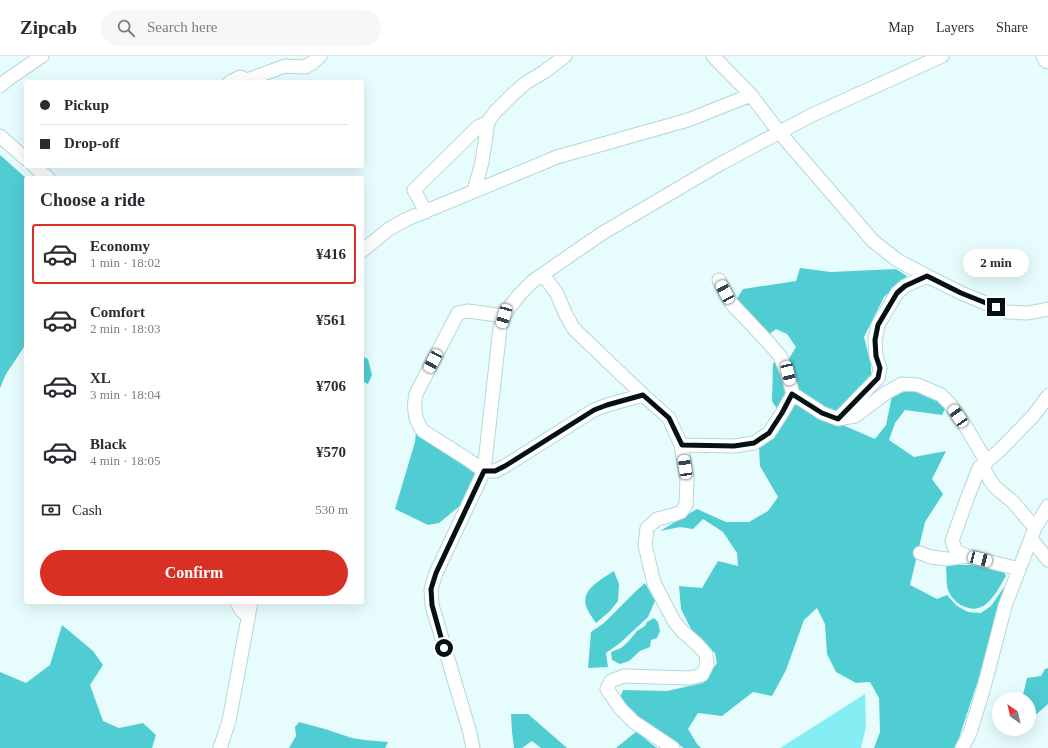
<!DOCTYPE html>
<html lang="en">
<head>
<meta charset="utf-8">
<style>
  :root { --surface:#fff; --page:#f7f7f7; --text:#2b2b33; --muted:#7c7c81; --line:#e1e1e2; --accent:#d93025 }
  body { margin:0; font-family:"Times New Roman",serif; background:var(--page); color:var(--text); height:100vh; display:flex; flex-direction:column; font-size:15px; white-space:nowrap }
  * { box-sizing:border-box; margin:0 }
  p { font-size:13px; color:var(--muted) }
  .icon { flex:none; width:22px; height:22px; fill:none; stroke:currentColor; stroke-width:2; stroke-linecap:round; stroke-linejoin:round }
  .map { position:relative; flex:1; overflow:hidden }
  .details { position:absolute; left:24px; top:120px; width:340px; height:428px; display:flex; flex-direction:column; background:var(--surface); border-radius:4px; box-shadow:0 4px 16px #0002 }
  .details>* { flex:none }
  .top-card { position:absolute; left:24px; top:24px; width:340px; height:88px; border-radius:4px; box-shadow:0 4px 16px #0002; display:grid; align-content:center; height:88px; padding:0 16px; background:var(--surface) }
  .needle { width:26px; rotate:326deg }
  .fabs { position:absolute; left:992px; top:636px; display:grid; gap:8px }
  .fabs a { display:grid; place-items:center; width:44px; height:44px; border-radius:50%; background:var(--surface); box-shadow:0 4px 16px #0002; font-size:20px }
  .end { position:absolute; width:18px; height:18px; margin:-9px; border:5px solid #051112; background:#fff; box-shadow:0 0 0 2px #fff }
  .from { border-radius:50% }
  .bubble { position:absolute; height:28px; border-radius:14px; background:var(--surface); box-shadow:0 4px 16px #0002; font-size:13px; font-weight:700; line-height:28px; text-align:center }
  .car { position:absolute; width:12px; height:24px; margin:-12px -6px; border-radius:5px; box-shadow:0 0 3px 1px #0007; background:linear-gradient(#fff 24%,#345 0 40%,#fff 0 76%,#345 0 86%,#fff 0) }
  .top-card b { display:flex; align-items:center; gap:14px; height:38px; font-size:15px }
  .top-card b+b { border-top:1px solid var(--line) }
  .top-card i { width:10px; height:10px; background:var(--text) }
  ul { padding:0; list-style:none }
  li { display:flex; align-items:center; gap:12px; height:60px; margin:0 8px 6px; padding:0 8px; border:2px solid transparent; border-radius:4px }
  li div { flex:1 }
  li b { display:block; font-size:15px }
  li em { font-style:normal; font-weight:700 }
  li.active { border-color:var(--accent) }
  li>.icon { width:36px; height:36px; stroke-width:1.5 }
  h2 { padding:0 16px; font-size:18px; line-height:48px }
  .pay { display:flex; align-items:center; gap:10px; height:44px; padding:0 16px; font-size:15px }
  .pay p { margin-inline-start:auto }
  .button { display:flex; gap:8px; margin-top:auto; padding:8px 16px }
  .button a { flex:1; height:46px; border-radius:24px; background:var(--accent); color:#fff; font-size:16px; font-weight:700; line-height:46px; text-align:center }
  header { display:flex; align-items:center; gap:24px; box-sizing:border-box; height:56px; padding:0 20px; background:var(--surface); border-bottom:1px solid var(--line) }
  header strong { font-size:19px }
  nav { display:flex; gap:22px; margin-inline-start:auto; font-size:14px }
  .search { width:280px; height:36px; background:var(--page); display:flex; align-items:center; gap:10px; box-sizing:border-box; padding:0 14px; border-radius:22px; color:var(--muted); font-size:15px }
  .map>svg:first-child { display:block }
  .green { fill:#85eef5 }
  .forest { fill:#50ccd3 }
  .lines { fill:none; stroke-linecap:round; stroke-linejoin:round }
  .street-casing { stroke:#b4d7d9; stroke-width:15 }
  .secondary-casing { stroke:#b4d7d9; stroke-width:21 }
  .street { stroke:#fff; stroke-width:13 }
  .secondary { stroke:#fff; stroke-width:19 }
  .route { stroke:#051112; stroke-width:5 }
</style>
</head>
<body>
<header>
<strong>Zipcab</strong>
<div class="search"><svg class="icon" aria-label="search" viewBox="0 0 24 24"><circle cx="10" cy="10" r="6"/><path d="M15 15l6 6"/></svg>Search here</div>
<nav><a>Map</a><a>Layers</a><a>Share</a></nav>
</header>
<div class="map">
<svg width="1048" height="692" viewBox="0 0 1048 692">
  <rect width="100%" height="100%" fill="#e7fcfd"/>
  <!-- green -->
  <path class="green" d="M865,638L866,671L861,692H780Z"/>
  <!-- forest -->
  <path class="forest" d="M0,99L26,122V288L6,318L0,332Z
    M800,212L831,216L896,213L907,220L884,241L864,281L871,309V321L845,348L826,365L845,370L875,383L886,369L892,340L907,335L930,337L947,349L942,359L905,354L895,367L889,384L914,401L946,395L932,423L943,438L925,466L910,529L937,543L947,539L957,550L968,556L981,557L991,550L1004,531L995,573L959,682L954,692H874L880,676L879,642L870,626L856,627L836,616L827,598L825,568L817,552L804,564L786,614L772,640L753,636L722,660L698,657L688,673L697,688L701,692H684L632,657L619,644L623,634L667,635L703,627L717,607L715,597L692,575L681,553L679,530L702,532L718,505L738,510L737,497L723,476L703,463L693,473L680,471L660,475L697,453L726,466H749L768,455L778,441L760,410L759,392L776,378L784,364L772,345L773,307L788,304L796,291L787,278L776,273L767,280L735,246L743,233L796,225Z
    M362,300L368,303L372,319L368,328L362,325Z
    M416,375L475,416L472,430L461,449L439,467L428,469L395,453L415,386Z
    M947,509H970L1003,515L1006,520C996,536 986,561 963,550C957,548 950,540 948,534C946,528 947,519 946,512Z
    M614,515L619,528L618,545L610,555L596,567C592,561 588,556 586,550C581,533 602,523 614,515Z
    M645,527L655,545L648,561L620,587L606,597L608,611L588,612L591,576L604,567L635,536Z
    M654,562L658,566L660,575L657,582L651,584L650,591L640,595L629,605L620,608L612,604L611,596L621,592L628,586L637,575L645,570L647,566Z
    M62,569L93,595L103,609L90,629L103,665L119,672L143,667L156,679L152,692H0V616L26,627L50,609Z
    M1048,612V648L1032,662L1029,657V643H1022L1027,622L1041,620L1045,613Z
    M511,658H528L567,692H541L532,685L522,692H514L512,676Z
    M299,666L325,673L352,682L365,684L388,686L385,692H289L296,680L295,671Z
    M637,675L649,686L657,692H616Z"/>
  <g class="lines">
    <defs>
      <path id="street" d="M713,0L751,39
        M230,26L240,21L247,24L285,10L305,11L312,7L320,0
        M0,30L7,24L42,0
        M0,80L26,103
        M34,110L48,122
        M474,135L482,106L488,66L495,56L514,37L527,26L544,16L565,0
        M426,156L414,134L478,71L488,66
        M362,195L389,173L407,163L557,101L688,64L751,39L779,76L873,185L897,204L927,220L961,237L1007,256L1028,257L1048,253
        M543,218L557,238L566,259L574,273L643,339L669,362L681,389L687,422L686,449L681,456L673,459L657,463L647,472L645,489L654,527L674,565L682,575L697,588L706,598L707,609L702,619L689,622L624,620L611,625L607,633L620,652L634,666L673,692
        M504,260L468,255L458,257L416,338C413,352 414,364 423,375L467,403L484,415H495L505,410L594,354L607,349L643,339
        M793,338L822,357L838,363L855,360L886,337L902,328L918,329L941,339L950,348L966,371L986,405L984,413L990,424L995,431L1013,446L1035,472
        M838,363L878,322L880,312L876,300L875,284L878,269L897,237L905,230L927,220
        M681,389L734,390L754,387L769,377L782,357L793,338L787,317L780,300L766,284L732,248L719,224
        M1031,483L1048,504
        M920,497L931,501L947,503L967,500
        M1019,513L967,500L956,495L952,485L967,443L979,412L1000,394L1034,359L1048,340
        M237,546L241,554L248,561
        M220,692L229,665L251,546
        M473,692L470,677L432,549L431,533L436,517L484,415L500,272L504,260L509,252L520,238L533,225L601,178L720,108L810,60L942,0
        M962,692L970,677L984,631L1005,550L1035,472L1048,450"/>
      <path id="secondary" d="M1046,0L1048,3"/>
    </defs>
    <!-- street casing -->
    <use href="#street" class="street-casing"/>
    <!-- secondary casing -->
    <use href="#secondary" class="secondary-casing"/>
    <!-- street -->
    <use href="#street" class="street"/>
    <!-- secondary -->
    <use href="#secondary" class="secondary"/>
  </g>
  <g class="lines">
    <!-- route -->
    <path class="route" d="M444,592L432,549L431,533L436,517L484,415H495L505,410L594,354L607,349L643,339L669,362L682,389L734,390L754,387L769,377L782,357L792,338L822,357L838,363L878,322L880,312L876,300L875,284L878,269L897,237L905,230L927,220L961,237L996,251"/>
  </g>
</svg>
<div class="fabs">
<a><svg class="needle" viewBox="-14 -14 28 28"><path d="M0-13l5 13h-10z" fill="#e53935"/><path d="M0 13l5-13h-10z" fill="#7c7c81"/></svg></a>
</div>
<i class="end from" style="left:444px;top:592px"></i>
<i class="end" style="left:996px;top:251px"></i>
<div class="bubble" style="left:963px;top:193px;width:66px">2 min</div>
<i class="car" style="left:725px;top:236px;rotate:332deg"></i>
<i class="car" style="left:504px;top:260px;rotate:196deg"></i>
<i class="car" style="left:433px;top:305px;rotate:208deg"></i>
<i class="car" style="left:788px;top:317px;rotate:167deg"></i>
<i class="car" style="left:958px;top:360px;rotate:326deg"></i>
<i class="car" style="left:685px;top:411px;rotate:352deg"></i>
<i class="car" style="left:980px;top:503px;rotate:104deg"></i>
<div class="top-card">
<b><i class="from"></i>Pickup</b>
<b><i></i>Drop-off</b>
</div>
<section class="details">
<h2>Choose a ride</h2>
<ul>
<li class="active"><svg class="icon" aria-label="car" viewBox="0 0 24 24"><path d="M5 17H2v-5l4-1 3-4h7l3 4 3 1v5h-3M9 17h6M6 11h13"/><circle cx="7" cy="17" r="2"/><circle cx="17" cy="17" r="2"/></svg><div><b>Economy</b><p>1 min · 18:02</p></div><em>¥416</em></li>
<li><svg class="icon" aria-label="car" viewBox="0 0 24 24"><path d="M5 17H2v-5l4-1 3-4h7l3 4 3 1v5h-3M9 17h6M6 11h13"/><circle cx="7" cy="17" r="2"/><circle cx="17" cy="17" r="2"/></svg><div><b>Comfort</b><p>2 min · 18:03</p></div><em>¥561</em></li>
<li><svg class="icon" aria-label="car" viewBox="0 0 24 24"><path d="M5 17H2v-5l4-1 3-4h7l3 4 3 1v5h-3M9 17h6M6 11h13"/><circle cx="7" cy="17" r="2"/><circle cx="17" cy="17" r="2"/></svg><div><b>XL</b><p>3 min · 18:04</p></div><em>¥706</em></li>
<li><svg class="icon" aria-label="car" viewBox="0 0 24 24"><path d="M5 17H2v-5l4-1 3-4h7l3 4 3 1v5h-3M9 17h6M6 11h13"/><circle cx="7" cy="17" r="2"/><circle cx="17" cy="17" r="2"/></svg><div><b>Black</b><p>4 min · 18:05</p></div><em>¥570</em></li>
</ul>
<div class="pay"><svg class="icon" aria-label="cash" viewBox="0 0 24 24"><path d="M3 7h18v10H3z"/><circle cx="12" cy="12" r="2"/></svg>Cash<p>530 m</p></div>
<div class="button"><a>Confirm</a></div>
</section>
</div>
</body>
</html>
